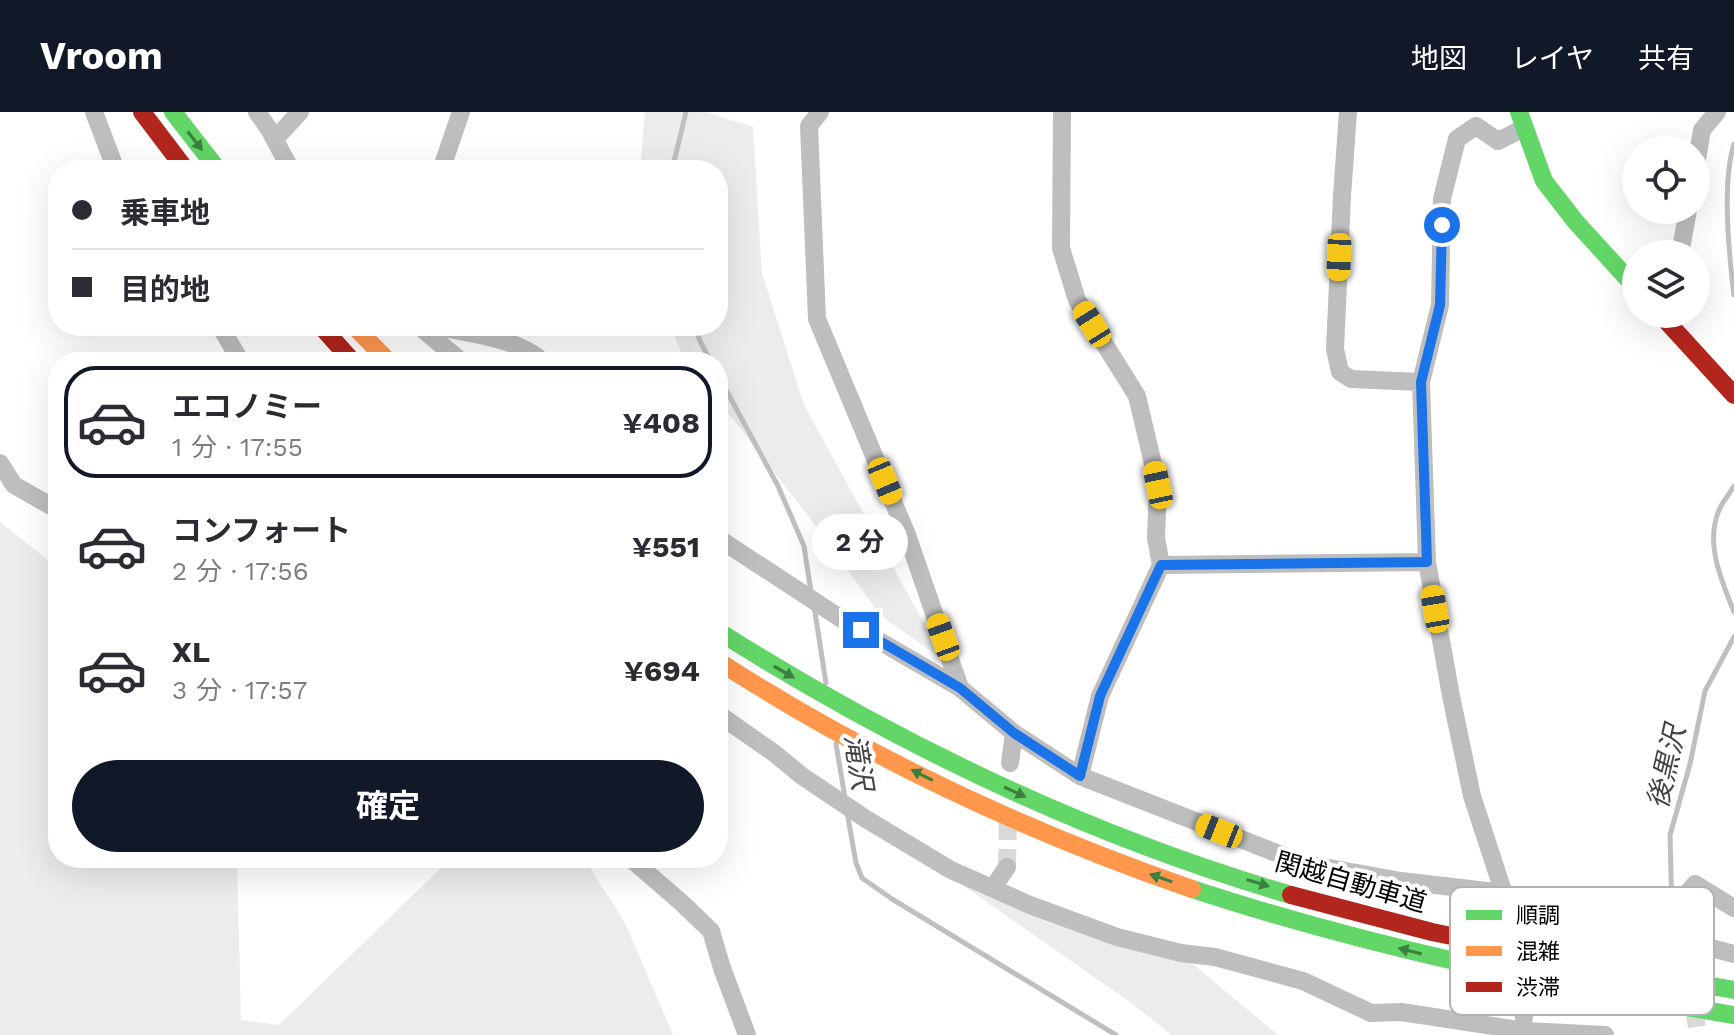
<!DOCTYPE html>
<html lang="ja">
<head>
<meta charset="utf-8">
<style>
  :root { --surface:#fff; --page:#f7f7f7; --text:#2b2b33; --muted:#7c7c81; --line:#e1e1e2; --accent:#111827 }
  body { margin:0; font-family:"Work Sans","Noto Sans JP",sans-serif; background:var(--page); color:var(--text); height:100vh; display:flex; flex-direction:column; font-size:30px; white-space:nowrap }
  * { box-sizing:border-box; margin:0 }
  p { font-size:26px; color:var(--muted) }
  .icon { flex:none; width:44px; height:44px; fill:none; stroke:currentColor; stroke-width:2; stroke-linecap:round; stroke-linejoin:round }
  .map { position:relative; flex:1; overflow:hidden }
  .details { position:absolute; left:48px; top:240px; width:680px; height:516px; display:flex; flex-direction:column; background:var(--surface); border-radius:32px; box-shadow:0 8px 32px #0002 }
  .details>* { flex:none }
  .banner { position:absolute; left:48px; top:48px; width:680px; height:176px; border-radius:32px; box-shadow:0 8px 32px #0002; display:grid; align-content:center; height:176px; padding:0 24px; background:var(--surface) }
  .tools { position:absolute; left:1622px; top:24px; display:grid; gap:16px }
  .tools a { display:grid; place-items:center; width:88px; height:88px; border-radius:50%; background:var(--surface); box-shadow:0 8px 32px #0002; font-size:40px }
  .end { position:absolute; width:36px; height:36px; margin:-18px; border:10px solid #1a73e8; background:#fff; box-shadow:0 0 0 4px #fff }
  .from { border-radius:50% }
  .bubble { position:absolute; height:56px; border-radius:28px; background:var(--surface); box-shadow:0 8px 32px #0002; font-size:26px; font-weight:700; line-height:56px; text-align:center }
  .car { position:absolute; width:24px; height:48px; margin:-24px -12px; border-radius:10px; box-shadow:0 0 6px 2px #0007; background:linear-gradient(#f5c518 24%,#345 0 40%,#f5c518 0 76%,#345 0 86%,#f5c518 0) }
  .banner b { display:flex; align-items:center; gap:28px; height:76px; font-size:30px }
  .banner b+b { border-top:2px solid var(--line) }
  .banner i { width:20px; height:20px; background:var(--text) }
  ul { padding:14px 0 0; list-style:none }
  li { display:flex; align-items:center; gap:24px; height:112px; margin:0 16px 12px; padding:0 8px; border:4px solid transparent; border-radius:32px }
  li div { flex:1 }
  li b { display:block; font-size:30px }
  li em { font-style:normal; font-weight:700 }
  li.active { border-color:var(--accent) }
  li>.icon { width:72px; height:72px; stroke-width:1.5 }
  .cta { display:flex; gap:16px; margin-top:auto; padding:16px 24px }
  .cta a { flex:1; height:92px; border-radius:48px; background:var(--accent); color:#fff; font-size:32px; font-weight:700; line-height:92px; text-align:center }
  header { display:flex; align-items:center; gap:48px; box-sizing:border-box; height:112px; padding:0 40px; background:var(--accent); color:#fff }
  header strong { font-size:38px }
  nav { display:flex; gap:44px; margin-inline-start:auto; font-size:28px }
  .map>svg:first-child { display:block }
  .green { fill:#ececec }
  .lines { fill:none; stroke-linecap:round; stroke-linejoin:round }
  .stream { stroke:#bfbfbf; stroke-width:5 }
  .street-tunnel { stroke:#d9d9d9; stroke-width:18; stroke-dasharray:18 9; stroke-linecap:butt }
  .street { stroke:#bebebe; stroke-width:18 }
  .fast { stroke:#63d668; stroke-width:18 }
  .slow { stroke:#ff974d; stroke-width:18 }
  .jam { stroke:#b3261e; stroke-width:18 }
  .street-bridge { stroke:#bebebe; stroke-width:18 }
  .oneway { fill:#3b803e }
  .route { stroke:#1a73e8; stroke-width:10 }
  .labels { text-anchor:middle; stroke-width:8; stroke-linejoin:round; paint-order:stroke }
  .street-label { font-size:26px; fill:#000; stroke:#fff }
  .water-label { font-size:28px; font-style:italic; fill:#444; stroke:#fff }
  .key { fill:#fff; stroke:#b2b2b2; stroke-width:2 }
  .key-label { font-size:22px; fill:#000 }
</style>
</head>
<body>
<header>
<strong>Vroom</strong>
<nav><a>地図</a><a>レイヤ</a><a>共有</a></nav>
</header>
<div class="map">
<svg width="1734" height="923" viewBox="0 0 1734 923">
  <rect width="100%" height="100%" fill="#fff"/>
  <!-- green -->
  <path class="green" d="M645,0H706L753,15L762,161L804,293L944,548L881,504L809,405L732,306L718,291V250H685L671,214H718V58H640Z
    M0,410L58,456V746H237L241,908L279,913L451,746H584L625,811L673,923H0Z
    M955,768L1183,844L1278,923H1172L1130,890Z"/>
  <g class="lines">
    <!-- stream -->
    <path class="stream" d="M1734,32C1722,70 1729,143 1734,183
      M672,58L686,0
      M694,214L700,229L711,250
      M718,263L778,374L804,434L811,480
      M1734,374C1730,381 1724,388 1720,396C1704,430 1721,467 1734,500
      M814,494L826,571
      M836,632L845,686
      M847,700L856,751L862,766L892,787L1116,923
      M1672,802L1670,723L1690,652L1705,579L1734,525"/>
    <!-- street-tunnel -->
    <path class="street-tunnel" d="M1007,755L1008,698
      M1680,790L1698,923"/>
    <!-- street -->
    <path class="street" d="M94,0L116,58
      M257,0L269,17L291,58
      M820,0L809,14L817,207L907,423L960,576
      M1062,0L1061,136L1077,188L1137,284L1158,373L1156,426L1161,453L1100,584L1080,664
      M1348,0L1342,84L1335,237L1340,260L1351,267L1421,270
      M275,27L300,0
      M1696,53L1702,18L1717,0
      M441,58L461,0
      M1680,142L1688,98
      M220,214L241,250
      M419,214L462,250
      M434,214C467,221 519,226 543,250
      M0,351L14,373L58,398
      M718,426L840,506L960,576L1014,621L1080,664L1302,751L1401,769L1504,781L1734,842
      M1161,453L1427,450
      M718,602L774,641L802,664L866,707L951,758L1030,793L1117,825L1181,841L1215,845L1303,869L1371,901L1401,900L1526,919L1605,923
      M1010,651L1014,621
      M630,746L683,792L711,819L722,856L747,923
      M993,776L1007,755
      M1680,790L1695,772L1734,796
      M1507,791L1472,684L1451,584L1427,450L1421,270L1440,193L1442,87L1457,27L1476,14L1498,29L1524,16"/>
    <!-- fast -->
    <path class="fast" d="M173,0L218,58
      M1519,0L1544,69L1575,109L1636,176
      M718,519C898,633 1086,723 1291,783
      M1192,777C1369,835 1551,873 1734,903
      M1607,856L1734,878"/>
    <!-- slow -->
    <path class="slow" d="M354,214L389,250
      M718,549C865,644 1027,720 1192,777"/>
    <!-- jam -->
    <path class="jam" d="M142,0L186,58
      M1660,202L1734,283
      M321,214L353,250
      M1291,783L1432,820L1607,856"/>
    <!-- street-bridge -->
    <path class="street-bridge" d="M1509,797L1524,906"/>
  </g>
  <!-- one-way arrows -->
  <defs><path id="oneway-solid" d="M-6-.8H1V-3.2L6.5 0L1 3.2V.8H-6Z" transform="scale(2)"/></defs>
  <g class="oneway">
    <use href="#oneway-solid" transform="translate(195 29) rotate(52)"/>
    <use href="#oneway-solid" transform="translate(784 560) rotate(30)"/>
    <use href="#oneway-solid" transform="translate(922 663) rotate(-153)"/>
    <use href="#oneway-solid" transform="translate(1015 680) rotate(25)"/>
    <use href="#oneway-solid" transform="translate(1161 766) rotate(-161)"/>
    <use href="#oneway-solid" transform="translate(1258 771) rotate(17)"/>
    <use href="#oneway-solid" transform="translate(1410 839) rotate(-166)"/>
  </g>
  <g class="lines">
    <!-- route -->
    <path class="route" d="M861,518L960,576L1014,621L1080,664L1100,584L1161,453L1427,450L1421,270L1440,193L1442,113"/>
  </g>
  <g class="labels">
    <!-- street labels -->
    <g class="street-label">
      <text transform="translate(1351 770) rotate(16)" y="9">関越自動車道</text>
    </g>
    <!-- water labels -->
    <g class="water-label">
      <text transform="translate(859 650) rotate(81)" y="10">滝沢</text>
      <text transform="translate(1666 655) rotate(-77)" y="10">後黒沢</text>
    </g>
  </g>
  <!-- legend -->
  <rect x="1450" y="775" width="264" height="128" rx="12" class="key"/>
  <rect x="1466" y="798" width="36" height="10" fill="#63d668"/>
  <rect x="1466" y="834" width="36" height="10" fill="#ff974d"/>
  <rect x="1466" y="870" width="36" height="10" fill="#b3261e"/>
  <g class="key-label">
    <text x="1516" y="811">順調</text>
    <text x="1516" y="847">混雑</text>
    <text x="1516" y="883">渋滞</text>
  </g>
</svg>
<div class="tools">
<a><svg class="icon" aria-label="locate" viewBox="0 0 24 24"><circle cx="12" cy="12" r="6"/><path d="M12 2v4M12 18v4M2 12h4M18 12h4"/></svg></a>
<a><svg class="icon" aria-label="layers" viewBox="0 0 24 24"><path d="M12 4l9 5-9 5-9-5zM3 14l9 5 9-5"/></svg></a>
</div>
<i class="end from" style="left:1442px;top:113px"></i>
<i class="end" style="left:861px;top:518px"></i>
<div class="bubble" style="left:812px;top:402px;width:96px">2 分</div>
<i class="car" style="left:1339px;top:145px;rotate:182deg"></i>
<i class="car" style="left:1092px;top:212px;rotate:328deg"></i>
<i class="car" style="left:885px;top:369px;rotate:157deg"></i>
<i class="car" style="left:1158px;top:373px;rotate:348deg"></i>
<i class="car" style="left:1435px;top:497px;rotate:350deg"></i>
<i class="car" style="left:943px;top:525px;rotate:340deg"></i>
<i class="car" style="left:1219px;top:719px;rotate:292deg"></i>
<div class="banner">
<b><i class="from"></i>乗車地</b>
<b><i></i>目的地</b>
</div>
<section class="details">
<ul>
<li class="active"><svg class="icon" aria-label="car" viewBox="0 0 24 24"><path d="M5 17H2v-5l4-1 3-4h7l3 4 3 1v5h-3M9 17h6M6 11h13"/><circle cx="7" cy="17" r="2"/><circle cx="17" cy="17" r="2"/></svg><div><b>エコノミー</b><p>1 分 · 17:55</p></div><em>¥408</em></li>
<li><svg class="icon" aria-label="car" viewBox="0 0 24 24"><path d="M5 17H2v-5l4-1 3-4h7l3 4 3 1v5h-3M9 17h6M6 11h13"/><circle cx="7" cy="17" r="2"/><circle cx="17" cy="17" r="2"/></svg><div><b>コンフォート</b><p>2 分 · 17:56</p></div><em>¥551</em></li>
<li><svg class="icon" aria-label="car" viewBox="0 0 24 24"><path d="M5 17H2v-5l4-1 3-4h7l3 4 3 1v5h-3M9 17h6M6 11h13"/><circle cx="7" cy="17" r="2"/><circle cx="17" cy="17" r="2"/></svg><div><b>XL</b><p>3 分 · 17:57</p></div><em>¥694</em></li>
</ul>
<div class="cta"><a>確定</a></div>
</section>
</div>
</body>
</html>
